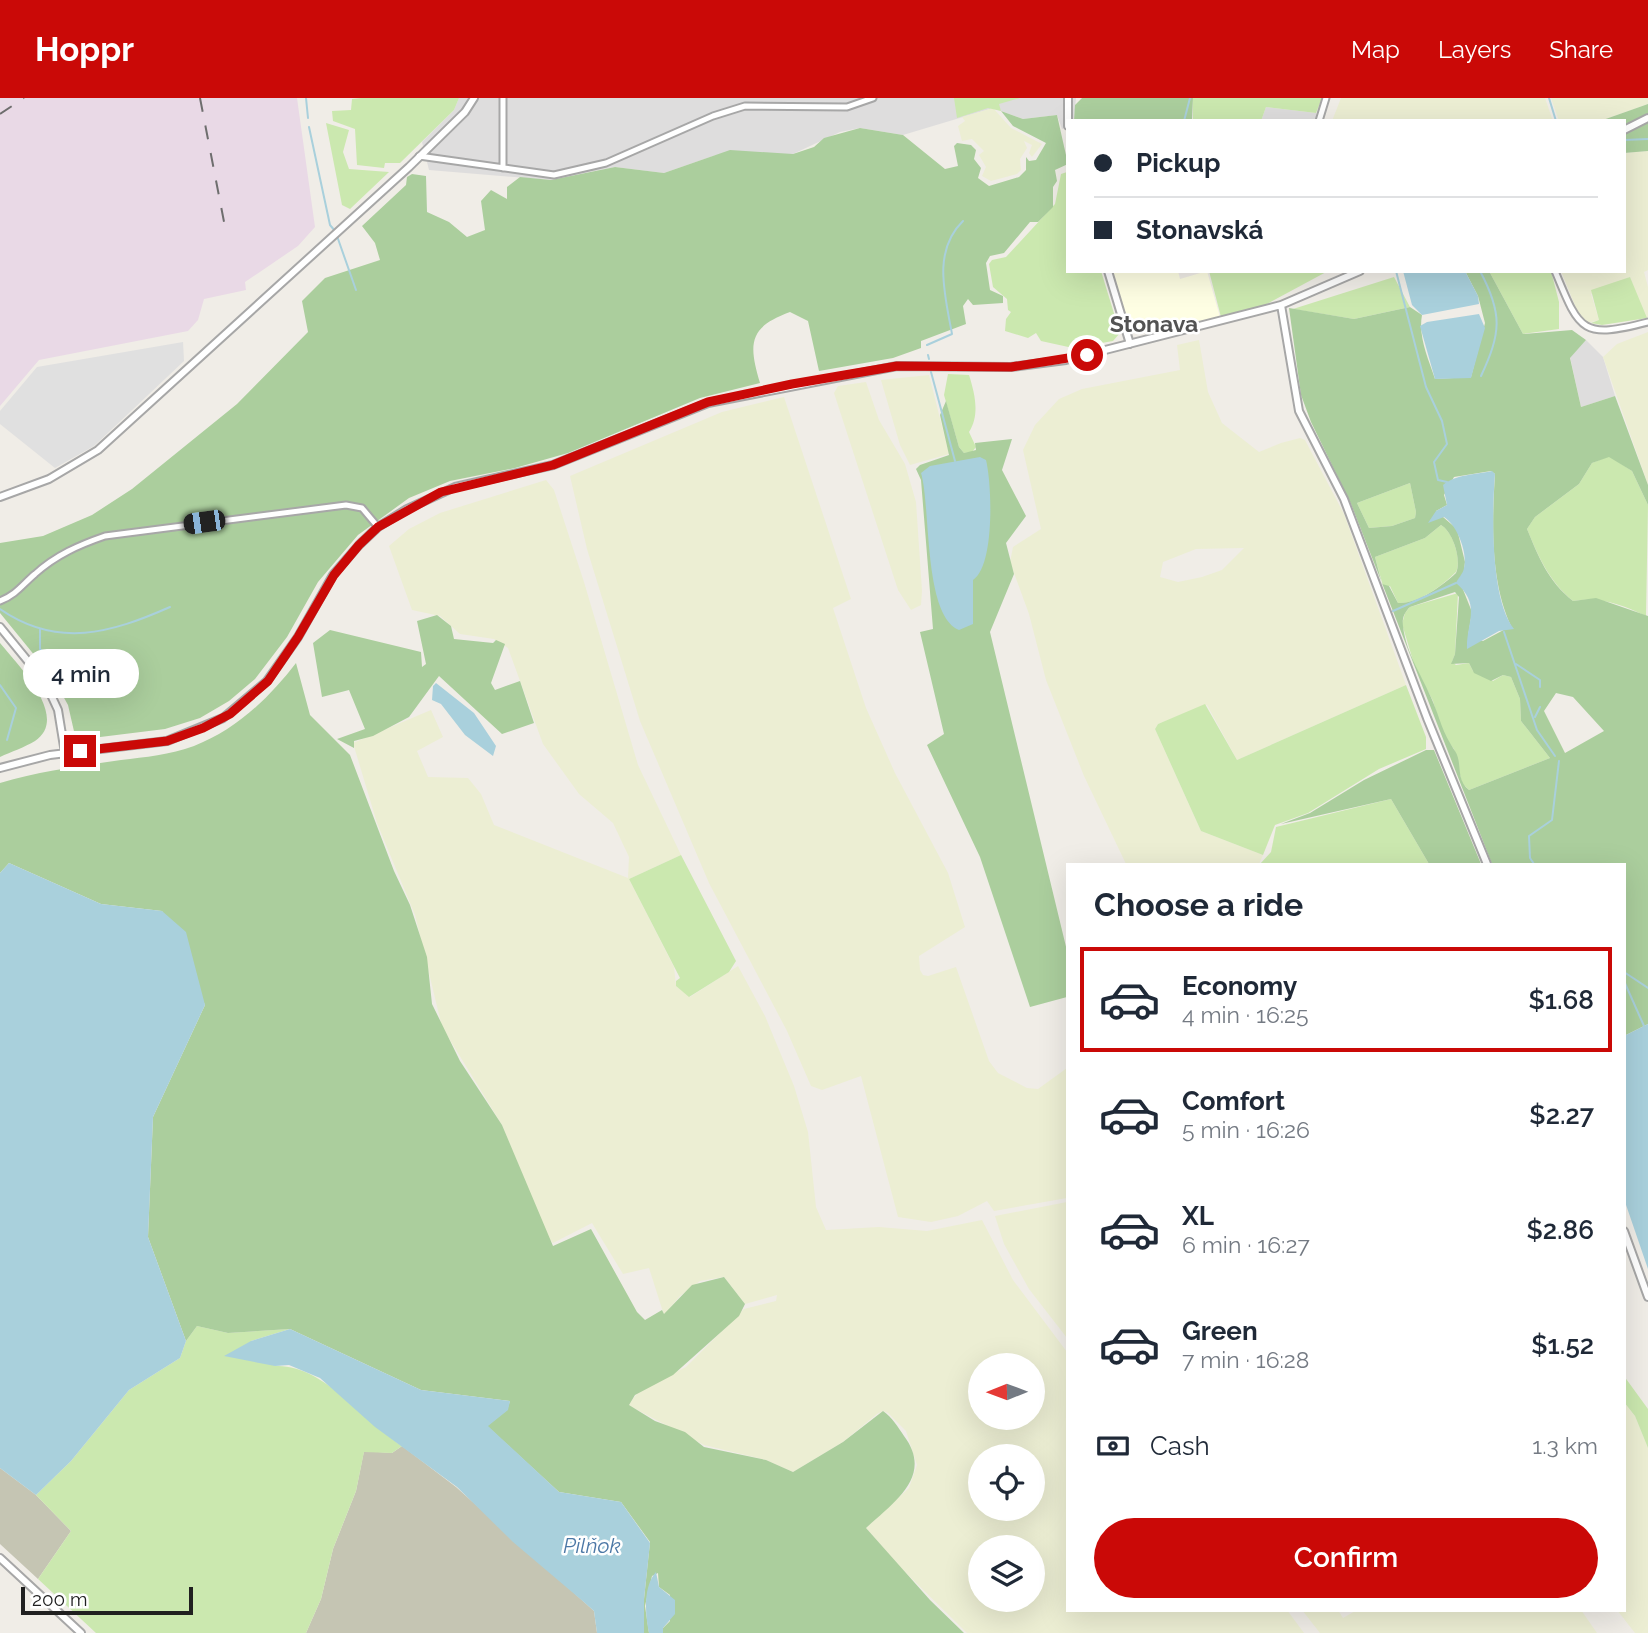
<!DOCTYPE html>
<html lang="en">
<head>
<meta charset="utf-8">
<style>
  :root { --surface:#fff; --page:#f6f6f7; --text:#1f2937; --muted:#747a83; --line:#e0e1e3; --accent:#ca0907 }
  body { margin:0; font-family:Raleway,sans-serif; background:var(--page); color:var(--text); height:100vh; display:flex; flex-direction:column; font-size:26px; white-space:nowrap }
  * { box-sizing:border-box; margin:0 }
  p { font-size:23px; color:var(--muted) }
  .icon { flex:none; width:38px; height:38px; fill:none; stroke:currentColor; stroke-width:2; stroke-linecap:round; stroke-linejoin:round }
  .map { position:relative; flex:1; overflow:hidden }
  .side { position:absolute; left:1066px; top:765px; width:560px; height:749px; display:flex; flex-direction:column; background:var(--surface); border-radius:0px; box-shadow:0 7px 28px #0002 }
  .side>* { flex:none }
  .top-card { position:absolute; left:1066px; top:21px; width:560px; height:154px; border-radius:0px; box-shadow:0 7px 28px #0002; display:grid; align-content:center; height:154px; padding:0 28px; background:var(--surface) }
  .needle { width:46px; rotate:269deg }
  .buttons { position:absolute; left:968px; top:1255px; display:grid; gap:14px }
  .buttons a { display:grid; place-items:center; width:77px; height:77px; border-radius:50%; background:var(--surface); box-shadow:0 7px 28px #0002; font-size:35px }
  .scale { position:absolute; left:21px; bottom:18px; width:172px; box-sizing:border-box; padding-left:7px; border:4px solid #202020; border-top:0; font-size:19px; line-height:24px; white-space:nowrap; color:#202020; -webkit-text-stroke:5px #fff; paint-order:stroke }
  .end { position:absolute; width:32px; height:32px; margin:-16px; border:9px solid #ca0907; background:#fff; box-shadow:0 0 0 4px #fff }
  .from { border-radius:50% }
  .bubble { position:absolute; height:49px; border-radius:24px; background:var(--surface); box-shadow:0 7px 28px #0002; font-size:23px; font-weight:600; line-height:49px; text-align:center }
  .car { position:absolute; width:21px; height:42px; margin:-21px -10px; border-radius:9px; box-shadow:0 0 5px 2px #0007; background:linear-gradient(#222 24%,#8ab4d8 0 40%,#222 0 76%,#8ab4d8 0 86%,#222 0) }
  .top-card b { display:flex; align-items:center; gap:24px; height:66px; font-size:26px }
  .top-card b+b { border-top:2px solid var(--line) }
  .top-card i { width:18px; height:18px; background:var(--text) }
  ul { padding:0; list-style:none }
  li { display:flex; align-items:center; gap:21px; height:105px; margin:0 14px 10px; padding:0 14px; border:4px solid transparent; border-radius:0px }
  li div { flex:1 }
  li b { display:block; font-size:26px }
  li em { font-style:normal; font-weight:600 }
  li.current { border-color:var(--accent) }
  li>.icon { width:63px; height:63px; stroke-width:1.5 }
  h2 { padding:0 28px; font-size:32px; line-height:84px }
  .pay { display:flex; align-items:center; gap:18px; height:77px; padding:0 28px; font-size:26px }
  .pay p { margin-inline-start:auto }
  .action { display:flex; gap:14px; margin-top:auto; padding:14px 28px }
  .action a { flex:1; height:80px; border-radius:42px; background:var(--accent); color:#fff; font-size:28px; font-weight:600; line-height:80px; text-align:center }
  header { display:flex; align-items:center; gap:42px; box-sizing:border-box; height:98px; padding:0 35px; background:var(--accent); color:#fff }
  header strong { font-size:33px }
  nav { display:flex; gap:38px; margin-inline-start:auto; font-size:24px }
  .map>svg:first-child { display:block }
  .residential { fill:#dedddd }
  .industrial { fill:#e9d9e6 }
  .education { fill:#fefee3 }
  .construction { fill:#c5c5b3 }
  .farmland { fill:#eceed3; fill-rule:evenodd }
  .grass { fill:#cbe8af }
  .forest { fill:#abce9d; fill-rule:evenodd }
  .parking { fill:#e0e0e0 }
  .water { fill:#a9d0dc }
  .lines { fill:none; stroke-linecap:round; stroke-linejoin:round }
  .stream { stroke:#a9d0dc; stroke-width:2 }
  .minor-casing { stroke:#a7a7a7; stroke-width:9 }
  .tertiary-casing { stroke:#a7a7a7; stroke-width:10 }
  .minor { stroke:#fff; stroke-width:5 }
  .tertiary { stroke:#fff; stroke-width:6 }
  .rail { stroke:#6e6e6e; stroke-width:2; stroke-dasharray:14 14; stroke-linecap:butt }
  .route { stroke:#ca0907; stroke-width:9 }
  .labels { text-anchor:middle; stroke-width:5; stroke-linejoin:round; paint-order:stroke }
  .water-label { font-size:21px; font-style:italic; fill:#4c78a6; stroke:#fff }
  .quarter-label { font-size:23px; font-weight:bold; fill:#535353; stroke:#fff }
</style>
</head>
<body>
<header>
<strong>Hoppr</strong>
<nav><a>Map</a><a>Layers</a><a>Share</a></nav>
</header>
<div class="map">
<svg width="1648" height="1535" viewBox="0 0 1648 1535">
  <rect width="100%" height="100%" fill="#f0ede7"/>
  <!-- residential -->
  <path class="residential" d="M459,0H1076L1074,23H1068L1067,29L1062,31L1057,17L1023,21L993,10L903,37L860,30L840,34L793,56L716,57L664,75L615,69L551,82L429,72L422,44L454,12Z
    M1266,9L1316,15V23H1261Z
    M1586,242L1603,259L1615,298L1581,309L1570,259Z"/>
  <!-- industrial -->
  <path class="industrial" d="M0,0H297L315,129L298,148L245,184L246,192L204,201L198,222L188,233L39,262L0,308Z"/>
  <!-- education -->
  <path class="education" d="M1112,173H1178L1180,181L1207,173L1220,219L1139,236L1126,221Z"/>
  <!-- construction -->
  <path class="construction" d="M402,1348L456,1389L594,1513L597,1535H306L321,1501L333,1451L356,1393L364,1353L392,1355Z
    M0,1370L36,1397L71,1433L38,1481L0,1446Z"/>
  <!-- farmland -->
  <path class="farmland" d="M1341,0H1545L1553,23H1332Z
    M1551,0H1648V6L1600,23H1559Z
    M993,10L1011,30L1042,46L1032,59L1029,55L1032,47L1024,43L1027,50L1020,61L1021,72L1017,76L991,83L982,78L986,69L979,57L984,53L972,41L962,43L958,28L965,23L962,19Z
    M1648,53V172L1644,174L1648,189V219H1644L1630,179L1591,196L1599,222L1587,225L1578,215L1561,173H1624V55Z
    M1648,234V387L1603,259L1617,246Z
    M1199,242L1208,294L1222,325L1259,354L1281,345L1300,340L1305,342L1344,416L1406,587L1237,662L1207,607L1158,626L1155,631L1201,733L1263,757L1259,766H1126L1084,678L1046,582L1029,516L1010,464L1013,449L1041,431L1023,352L1035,327L1059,301L1082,291L1180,272L1177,247ZM1244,450L1222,472L1202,479L1178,484L1160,479L1163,464L1196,451Z
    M929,277L949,356L910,367L900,347L881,282Z
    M866,284L879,322L905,366L916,404L922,493L921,507L911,512L898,492L834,295L838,288Z
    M784,299L851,501L833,510L866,610L895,675L948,775L965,829L919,858L920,872L923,877L928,878L956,869L989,963L998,975L1027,990L1038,991L1067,970V1100L994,1113L987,1103L958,1118L931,1124L898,1119L861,978L822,992L811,988L787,933L709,785L640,623L587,451L570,378L722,314Z
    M546,382L554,392L584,484L638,667L681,757L629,781L674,869L676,888L690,899L738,868L765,918L794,988L808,1034L816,1109L826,1132L879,1129L927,1133L982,1122L1013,1182L1067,1254L1068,1512H1287L1304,1535H967L902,1471L866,1430L909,1390L917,1367L906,1333L888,1315L883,1313L877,1316L843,1344L793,1374L766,1362L704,1347L628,1307L640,1292L686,1269L744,1211L776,1203L777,1197L745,1206L724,1179L700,1183L680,1198L664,1217L649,1170L623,1176L592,1125L553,1145L549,1141L502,1027L442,929L415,817L377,725L353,645L431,612L443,639L417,653L428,679L468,680L481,696L494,727L628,780L629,759L613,725L579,696L543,646L508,550L494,541L460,536L440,518L412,512L389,448L409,431L440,415ZM980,1267H1032V1320H980ZM980,1358H1032V1410H980ZM980,1449H1032V1502H980Z
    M1067,1104H1068L1067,1240L1029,1191L1004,1146L995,1118Z
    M1624,1304L1635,1318L1648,1350V1535H1635L1617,1512H1624Z
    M1302,1512H1338L1343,1520L1357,1512H1581L1597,1535H1320Z"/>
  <!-- grass -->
  <path class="grass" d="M361,0H459L454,12L400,65H385L384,70L357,67L355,31L333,23L332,13L351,12L352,1Z
    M954,0H1020L999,6L1001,13L988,10L957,20Z
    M1193,0H1322L1316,15L1266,9L1261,23H1193Z
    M326,25L349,32L343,54L349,71L389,74L350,111L342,107Z
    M1067,74L1068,173H1101L1120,235L1113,243L1073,250L1041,243L1036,235L1028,240L1005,233L1006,221L1011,214L1008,212L1007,201L993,189L989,166L992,162L1006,159L1055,106L1061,76Z
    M1209,173H1328L1265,207L1221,219Z
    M1489,173H1551L1559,204V231L1523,236Z
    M1394,179L1410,209L1354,221L1293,211Z
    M1630,179L1647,220L1602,227L1591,225L1599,222L1591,192Z
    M948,276L969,277C975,296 980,317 969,334L976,349L972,354L964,355L959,349L944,297Z
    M1609,358L1632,373L1648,407L1646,518C1620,506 1601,499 1573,503C1549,483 1539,460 1527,431L1535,419L1579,386L1592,365Z
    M1410,385L1416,414L1415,420L1392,428L1369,430L1357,405Z
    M1441,427C1453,434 1462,462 1456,474C1442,488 1418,506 1398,505L1390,488H1383L1375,459L1425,440Z
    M1458,495L1455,556L1452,564L1456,567L1469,565L1473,573L1493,583L1503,577L1511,579L1520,601L1521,623L1550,660L1469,692L1462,685L1454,651L1443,637L1433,603L1414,566L1402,526L1405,515L1410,509Z
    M1406,587L1426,639V651L1379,671L1308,715L1275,727L1263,757L1201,733L1155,631L1158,626L1205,606L1237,662Z
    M1391,701L1429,766H1260L1271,754L1276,729Z
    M681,757L736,863L729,874L689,899L676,888V883L680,880L629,781Z
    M197,1228L228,1235L290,1231L251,1243L275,1268C321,1265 366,1323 402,1348L392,1355L364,1354L356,1393L333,1451L321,1501L306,1535H96L38,1481L71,1433L36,1397L71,1363L129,1292L180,1260L186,1243Z
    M1624,1278L1648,1311V1350L1635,1318L1624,1304Z"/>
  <!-- forest -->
  <path class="forest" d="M1082,0H1193L1192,23H1074L1075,7Z
    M1648,6V53L1624,55V23H1600Z
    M1001,13L1023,21L1057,17L1068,66L1055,72L1057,83L1053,89V109L1038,124H1030L1004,155L990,158L986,165L990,192L1003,198V205L973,207L968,201L963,208L966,226L921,243V250L893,260L819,273L808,223L790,214C749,229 748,245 760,285L700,300L568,355L515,370L450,383L409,400L358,437L318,484L287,539L255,581L229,603L200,620L165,631L76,642L68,607L53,580L0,515V445L43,438L92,417L132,391L237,306L308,234L302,203L325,180L380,162L375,145L362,128L406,87L407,79L412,76L426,78L427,114L449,124L467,139L485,132L481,103L491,92L507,101V89L520,79L551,82L615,69L664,75L730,52L793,56L814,49L824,40L860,30L903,37L945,71L958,68L954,48L957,45L971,47L976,52L974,61L981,70L978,80L989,88L1019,79L1026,72V59L1029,63L1036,62L1046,45L1013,28Z
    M1465,173H1489L1523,236L1572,232L1586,242L1570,260L1581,309L1615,298L1648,387V407L1632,373L1609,359L1592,365L1579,386L1535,419L1527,431C1539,460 1548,483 1573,503L1596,500L1648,518V926L1624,938V766H1492L1351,406L1311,324L1301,297L1289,210L1354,221L1410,209L1422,217C1418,239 1428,260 1435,281L1471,279L1485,225L1478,198ZM1491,373L1495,376C1492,425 1490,483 1511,528L1483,543L1468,538L1472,514L1462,489L1465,464L1457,431L1436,413L1447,407L1444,397L1454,379ZM1410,385L1416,414L1415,420L1392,428L1369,430L1357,405ZM1441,427C1453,434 1462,462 1456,475C1442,488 1418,506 1398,505L1389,488L1382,486L1375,459L1425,440ZM1455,494L1459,499L1455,556L1451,566L1469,565L1474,575L1491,583L1503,577L1511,579L1520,601L1521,623L1550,660L1469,692C1455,681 1463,665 1455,653C1441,631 1442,626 1433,604C1423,579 1406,556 1403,528C1402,520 1404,515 1410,509ZM1556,595L1573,599L1604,633L1565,655L1544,613Z
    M946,303L959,349L964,355L976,352L975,345L1012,341L1002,372L1026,418L1006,445L1014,476L990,534L1068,857L1067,899L1030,909L980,759L927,647L944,636L920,534L933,531L921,382L916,371L920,367L949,357L940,317Z
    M437,517L451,528L454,541L493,545L496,542L505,546L491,585L495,592L520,583L534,625L502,636L439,578L409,619L373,638L354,643V650L337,641L365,631L349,592L322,599L313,545L330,532L421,554L422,569L426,566L417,523Z
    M0,545C16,565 71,619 35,643C25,649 11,654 0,659Z
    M296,565L310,617L350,657L394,773L410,807L427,859L432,906L460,963L502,1027L553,1148L591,1131L637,1214L645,1222L662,1212L664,1216L692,1187L724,1179L745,1206L739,1218L673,1277L635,1297L629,1307L655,1323L685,1334L704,1349L766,1362L793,1374L843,1344L883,1313C892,1319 898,1329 904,1338C934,1378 894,1404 866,1430L930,1502L964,1535H663V1530L670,1523V1497L659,1489L658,1475L652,1478L645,1508L649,1535H644V1501L650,1444L621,1404L559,1394L487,1328L507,1312L510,1303L421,1292L290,1231L228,1235L197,1228L186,1243L148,1139L153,1019L205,907L162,813L101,806L9,765L0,775V685C40,673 80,668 121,662C145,659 170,657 194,648C236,632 270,599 296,565Z
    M1426,652H1434L1481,766H1429L1391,701L1281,726L1310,715L1364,682Z"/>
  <!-- parking -->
  <path class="parking" d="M183,244L184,263L94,348L55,370L0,326V313L37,269Z"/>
  <!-- water -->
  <path class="water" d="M1403,173H1465L1478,198L1479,206L1422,217L1412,207Z
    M1479,216L1485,230L1471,280L1435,281L1420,228L1427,224Z
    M980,359L986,362C992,386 995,468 973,482V526L959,532C923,517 931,408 921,375L930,368Z
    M1492,373L1495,376C1492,413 1490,502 1514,531L1499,533L1467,551C1466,525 1482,507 1456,485C1458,480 1463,476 1464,470C1468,455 1457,427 1444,419L1428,425L1436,413L1447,407L1443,387C1456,376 1475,377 1492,373Z
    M436,585L474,615L496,648L493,658L465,637L441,606L432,602L433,588Z
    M9,765L101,806L162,813L186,834L205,907L153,1019L148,1139L186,1243L180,1260L129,1292L71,1363L36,1397L0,1370V775Z
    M1648,926V1171L1624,1101V938Z
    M290,1231L421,1292L510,1303L508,1312L488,1328L559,1394L621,1404L650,1445L644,1501V1535H597L594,1513L585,1505L513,1444L457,1389L375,1329L320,1280L289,1267L275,1268L224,1258L251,1243Z
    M656,1474L659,1489L675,1502V1516L663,1530V1535H649C645,1517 643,1488 656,1474Z"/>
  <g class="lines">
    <!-- stream -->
    <path class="stream" d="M306,0L308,20
      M1549,0L1556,23
      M1184,23L1190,0
      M309,29L330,127L335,133
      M1624,42L1648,41
      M337,138L356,192
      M1396,173L1426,289L1442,323L1447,346L1434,364L1438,382L1447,384
      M1480,173C1503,216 1501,235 1481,278
      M927,247L952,236C945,197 932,153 963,123
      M928,257L929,261
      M931,274L955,363
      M0,511C58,551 111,535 170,509
      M1393,513L1456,485
      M40,531V551L48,558L103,565L109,571L119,596
      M1504,534L1537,632L1555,658
      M1516,566L1540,582V589
      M0,587L16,610L7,642
      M1535,619L1540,609
      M1534,766L1530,760L1529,738L1552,722L1559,663
      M1624,874L1648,890
      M1624,883L1644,928"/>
    <defs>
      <path id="minor" d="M503,0V70
        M1319,23L1326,0
        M419,58L554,77L606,65L713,18L745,8L847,9L873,0
        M1555,173C1580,234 1582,241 1648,224
        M0,503C17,496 22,487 35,476C56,457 79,447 105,438L346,407L362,410L378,429"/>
      <path id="tertiary" d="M1068,28V0
        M1624,32L1648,20
        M1108,173L1130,246
        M1281,207L1299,313L1344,401L1427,620L1487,766
        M0,399L49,381L98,352L409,69L465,14L474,0
        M0,529L45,584L58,612L65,655
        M0,670L50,657L167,643L223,620L267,583L298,539L333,477L359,447L378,429L407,411L455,389L553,367L708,305L897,268L1011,269L1066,262L1281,207L1360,173
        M1624,1133L1648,1199
        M0,1460L81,1535"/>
    </defs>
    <!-- minor casing -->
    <use href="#minor" class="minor-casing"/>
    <!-- tertiary casing -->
    <use href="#tertiary" class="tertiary-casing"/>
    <!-- minor -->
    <use href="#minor" class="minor"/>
    <!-- tertiary -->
    <use href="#tertiary" class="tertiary"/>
    <!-- rail -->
    <path class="rail" d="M200,0L226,134
      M0,16L24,0"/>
  </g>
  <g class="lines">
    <!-- route -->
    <path class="route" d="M80,653L167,643L203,630L230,616L268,583L298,539L334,477L359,447L378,429L441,394L553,367L708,304L792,286L897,268L1011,269L1087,257"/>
  </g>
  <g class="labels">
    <!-- water labels -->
    <g class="water-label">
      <text x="592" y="1455">Pilňok</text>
    </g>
    <!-- quarter labels -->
    <g class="quarter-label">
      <text x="1154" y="234">Stonava</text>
    </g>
  </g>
</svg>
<div class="buttons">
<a><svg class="needle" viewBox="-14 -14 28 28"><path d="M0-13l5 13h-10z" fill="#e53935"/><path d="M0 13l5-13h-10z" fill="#747a83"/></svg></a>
<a><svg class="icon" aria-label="locate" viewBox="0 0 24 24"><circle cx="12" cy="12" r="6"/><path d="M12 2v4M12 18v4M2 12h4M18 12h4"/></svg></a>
<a><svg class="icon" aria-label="layers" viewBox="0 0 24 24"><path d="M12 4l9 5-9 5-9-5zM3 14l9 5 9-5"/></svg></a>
</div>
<div class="scale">200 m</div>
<i class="end from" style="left:1087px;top:257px"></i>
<i class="end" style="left:80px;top:653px"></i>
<div class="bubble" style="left:23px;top:551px;width:116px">4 min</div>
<i class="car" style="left:204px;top:424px;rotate:262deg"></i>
<div class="top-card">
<b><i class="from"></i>Pickup</b>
<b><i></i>Stonavská</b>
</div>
<section class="side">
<h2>Choose a ride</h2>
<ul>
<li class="current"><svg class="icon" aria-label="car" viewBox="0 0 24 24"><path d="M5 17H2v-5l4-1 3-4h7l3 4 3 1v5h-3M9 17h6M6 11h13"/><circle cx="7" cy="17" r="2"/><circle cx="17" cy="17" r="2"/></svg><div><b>Economy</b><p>4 min · 16:25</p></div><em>$1.68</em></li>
<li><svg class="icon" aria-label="car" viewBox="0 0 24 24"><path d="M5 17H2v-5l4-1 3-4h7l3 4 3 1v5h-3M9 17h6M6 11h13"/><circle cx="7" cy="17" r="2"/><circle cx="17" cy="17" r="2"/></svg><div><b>Comfort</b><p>5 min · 16:26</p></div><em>$2.27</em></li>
<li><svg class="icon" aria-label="car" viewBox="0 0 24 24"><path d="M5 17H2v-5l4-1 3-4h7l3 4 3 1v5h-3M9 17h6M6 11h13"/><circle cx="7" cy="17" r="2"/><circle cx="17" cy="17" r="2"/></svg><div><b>XL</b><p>6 min · 16:27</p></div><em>$2.86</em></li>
<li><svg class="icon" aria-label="car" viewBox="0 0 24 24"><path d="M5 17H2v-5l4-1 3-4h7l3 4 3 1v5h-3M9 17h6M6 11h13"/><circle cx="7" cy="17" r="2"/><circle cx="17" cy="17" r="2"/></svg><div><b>Green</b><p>7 min · 16:28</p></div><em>$1.52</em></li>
</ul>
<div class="pay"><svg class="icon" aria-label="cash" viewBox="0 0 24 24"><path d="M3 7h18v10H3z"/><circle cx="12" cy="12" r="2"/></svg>Cash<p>1.3 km</p></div>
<div class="action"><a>Confirm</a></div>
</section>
</div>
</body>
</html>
